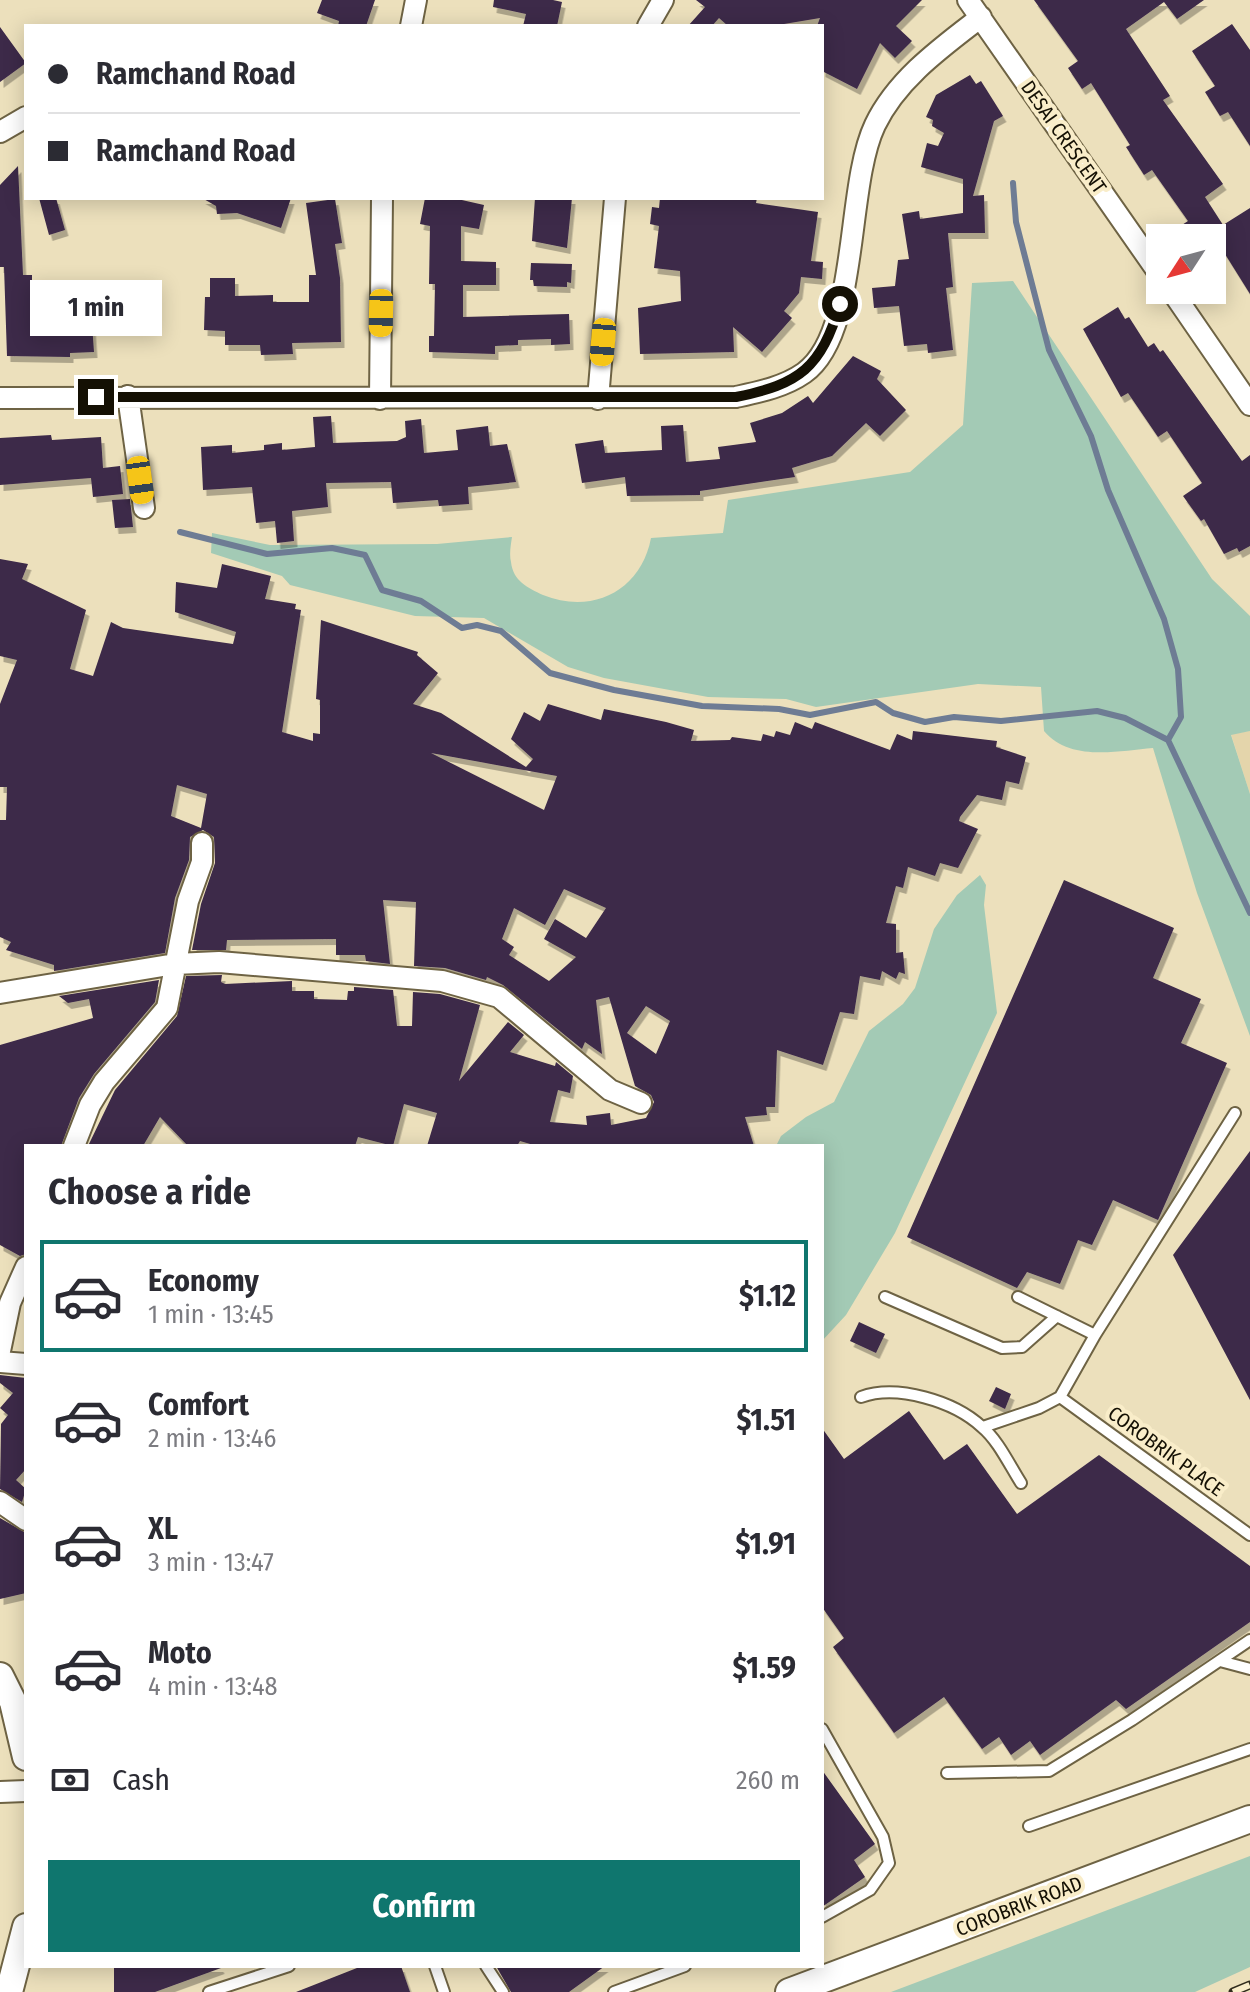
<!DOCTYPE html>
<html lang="en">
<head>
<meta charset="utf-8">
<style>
  :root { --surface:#fff; --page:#f7f7f7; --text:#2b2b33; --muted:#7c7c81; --line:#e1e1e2; --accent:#0f766e }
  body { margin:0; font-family:"Fira Sans Condensed",sans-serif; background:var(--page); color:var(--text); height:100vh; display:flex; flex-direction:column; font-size:30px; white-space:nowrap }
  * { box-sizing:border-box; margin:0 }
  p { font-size:26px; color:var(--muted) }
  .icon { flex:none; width:44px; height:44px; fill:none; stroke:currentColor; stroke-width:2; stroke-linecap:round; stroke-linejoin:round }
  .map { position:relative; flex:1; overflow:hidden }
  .side { position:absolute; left:24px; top:1144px; width:800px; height:824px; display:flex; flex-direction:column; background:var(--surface); border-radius:0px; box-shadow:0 4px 20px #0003 }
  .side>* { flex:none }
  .hud { position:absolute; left:24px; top:24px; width:800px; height:176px; border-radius:0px; box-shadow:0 4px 20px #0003; display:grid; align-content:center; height:176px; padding:0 24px; background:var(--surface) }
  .needle { width:52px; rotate:234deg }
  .tools { position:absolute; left:1146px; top:224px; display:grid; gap:16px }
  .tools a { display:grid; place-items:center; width:80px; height:80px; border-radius:0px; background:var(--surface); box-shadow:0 4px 20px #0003; font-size:40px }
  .end { position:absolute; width:36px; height:36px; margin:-18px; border:10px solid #141004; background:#fff; box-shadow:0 0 0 4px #fff }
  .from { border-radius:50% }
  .bubble { position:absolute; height:56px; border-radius:0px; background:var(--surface); box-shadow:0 4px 20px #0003; font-size:26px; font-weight:700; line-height:56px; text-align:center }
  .car { position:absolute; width:24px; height:48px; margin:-24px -12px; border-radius:10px; box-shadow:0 0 6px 2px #0007; background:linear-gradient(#f5c518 24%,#345 0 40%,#f5c518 0 76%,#345 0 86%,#f5c518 0) }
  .hud b { display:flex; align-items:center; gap:28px; height:76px; font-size:30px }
  .hud b+b { border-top:2px solid var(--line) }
  .hud i { width:20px; height:20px; background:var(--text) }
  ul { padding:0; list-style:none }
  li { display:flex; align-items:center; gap:24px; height:112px; margin:0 16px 12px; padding:0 8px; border:4px solid transparent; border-radius:0px }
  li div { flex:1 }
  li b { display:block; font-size:30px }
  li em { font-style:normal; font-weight:700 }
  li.active { border-color:var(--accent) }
  li>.icon { width:72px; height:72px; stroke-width:1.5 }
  h2 { padding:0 24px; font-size:36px; line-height:96px }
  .pay { display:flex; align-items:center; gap:20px; height:88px; padding:0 24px; font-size:30px }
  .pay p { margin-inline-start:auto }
  .cta { display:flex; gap:16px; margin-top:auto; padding:16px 24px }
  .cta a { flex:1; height:92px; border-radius:0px; background:var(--accent); color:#fff; font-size:32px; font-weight:700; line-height:92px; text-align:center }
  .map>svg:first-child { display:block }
  .built { fill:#e4d5ab }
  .green { fill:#a3cab5 }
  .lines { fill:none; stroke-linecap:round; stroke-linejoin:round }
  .stream { stroke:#6e7c94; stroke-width:6 }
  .building { fill:#3c2949; fill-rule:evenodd; filter:url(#shadow) }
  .service-casing { stroke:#6e6344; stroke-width:14 }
  .minor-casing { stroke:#6e6344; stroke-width:24 }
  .tertiary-casing { stroke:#6e6344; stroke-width:30 }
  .service { stroke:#fff; stroke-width:10 }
  .minor { stroke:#fff; stroke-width:20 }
  .tertiary { stroke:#fff; stroke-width:26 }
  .rail-casing { stroke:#312c1d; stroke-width:9 }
  .rail { stroke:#f9edc9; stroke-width:6; stroke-dasharray:18; stroke-linecap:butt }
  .route { stroke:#141004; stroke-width:10 }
  .labels { text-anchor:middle; stroke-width:8; stroke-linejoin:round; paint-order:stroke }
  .street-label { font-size:20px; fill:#141004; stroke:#f9edc9 }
</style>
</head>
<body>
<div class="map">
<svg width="1250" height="1992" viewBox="0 0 1250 1992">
  <defs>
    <filter id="shadow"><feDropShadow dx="3.5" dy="6" stdDeviation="0" flood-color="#0004"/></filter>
  </defs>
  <rect width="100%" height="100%" fill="#ece0bc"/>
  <!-- built -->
  <path class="built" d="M1250,731V794L1231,734Z"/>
  <!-- green -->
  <path class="green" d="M1013,281L1212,579L1250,616V731L1231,735L1250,794V1036L1197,893L1153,748C1118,751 1070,762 1044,731L1041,687L978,684L816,707L786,699L708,697L604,678L568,667L484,618L415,616L290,585L282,576L211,553L212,533L270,545L437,544L512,537C511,544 509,554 511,562C513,581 528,588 543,595C592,615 641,591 651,538L723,533L728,500L910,472L963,425L972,283Z
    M980,875L986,885L984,905L997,1013L895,1233L846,1315L822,1341V1146H776L781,1136L806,1117L834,1102L869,1031L903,1004L915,988L934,929L957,895Z
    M1250,1856V1967L1195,1992H891Z"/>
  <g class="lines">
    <!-- stream -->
    <path class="stream" d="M1013,183L1016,222L1049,350L1091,436L1108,490L1164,619L1178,669L1181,717L1168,740
      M180,532L267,554L332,548L365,555L382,590L421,601L462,628L477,625L501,631L550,673L614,690L702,706L779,709L810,715L876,702L893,713L925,722L954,717L1001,721L1097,711L1125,718L1168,740L1250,913"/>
  </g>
  <!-- building -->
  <path class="building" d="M322,0H375L366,26H338L339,21L317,13Z
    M494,0H553L562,2L557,26H523L526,14L493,7Z
    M696,0H922L896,26L912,41L895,58L880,43L857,89L822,71V26H817L820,18L772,26H728L719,18L712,26H688L705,7Z
    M1034,0H1204L1177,19L1164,2L1126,29L1170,96L1163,100L1223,184L1205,197L1223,225L1250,208V294L1220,246L1212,251V238H1162L1188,221L1152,170L1144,175L1126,147L1130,145L1091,83L1082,89L1068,68L1078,61Z
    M1232,24L1250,50V146L1228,112L1220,116L1205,92L1215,86L1192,51Z
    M0,27L26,63L0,82Z
    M970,75L976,84L981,81L1003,116L994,121L973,196L984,195L985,233H948L953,287L946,288L953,350L928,353L927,344L904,346L899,306L874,308L872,288L895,286L898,260L909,259L902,214L919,211L920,219L963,213V179L921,167L927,143L938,146L944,133L932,126L933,120L926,117L936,95Z
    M18,166L23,275H32V300H38L41,326L92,324L94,352L70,353V357L7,356L4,267H0V185Z
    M39,198H56L65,230L49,235Z
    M202,198H291L281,228L237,213L217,214L216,206Z
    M425,198H453L484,205L479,229L461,226V261L496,262V285H463V317L569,314L570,344L551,345V339L518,340V345L495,346V354L429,352V336H434L435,284H429L430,226L420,224Z
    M535,198H572L567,248L532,241Z
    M660,198H757L756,203L818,212L811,261L823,262L822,279L801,277L799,293L784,311L792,318L762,352L733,327L734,352L640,354L638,308L681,301L680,271L654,268L659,226L650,224L652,207L659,208Z
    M335,199L342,243L335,244L340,278L341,342L292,343L293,354L261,355L260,345H225V331L204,330L205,297H210V278H235V296L273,295V302H309V275H316L306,203Z
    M531,263L572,264L571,283L567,282V287L534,286L533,280H530Z
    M1118,307L1125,319L1129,317L1148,347L1154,343L1160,352L1163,350L1242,461L1250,455V546L1239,552L1237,548L1224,554L1204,519L1201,521L1183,496L1202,483L1167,431L1158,437L1128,393L1121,397L1083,329Z
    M853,356L881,371L877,379L906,410L880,436L866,423L832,456L792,468L795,477L700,491V495L627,496L625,477L582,483L575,444L603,440L605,453L662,450L661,426L683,425L686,462L720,459L718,447L756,442L750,423L782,413L808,396L813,403Z
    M331,416L333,443L397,441L406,437L405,421L421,419L424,453L458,450L456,430L488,426L490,446L507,444L516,482L468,487L469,504L439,506L438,500L393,503L391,482L326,483L328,507L292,511L294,541L277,543L275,521L256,523L252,487L203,490L201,447L232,445V453L264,450V445L282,443V450L315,447L313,417Z
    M51,435L52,440L101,437L103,468L120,466L123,494L93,497L91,478L0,485V438Z
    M130,499L133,527L115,528L112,500Z
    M0,559L28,564L22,579L86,610L70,669L93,676L111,622L123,628L233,644L236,632L175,612L176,582L217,588L222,564L271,576L265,599L296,604L295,609L301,610L282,732L313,741V733L320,734V700L316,699L321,620L418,652L417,655L438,673L413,704L441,713L526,767L533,759L511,739L524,712L540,721L548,704L601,720L604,709L666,722L694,730L691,741L730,740L732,737L761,741L763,734L774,737L776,731L790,735L795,722L812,729L815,722L890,750L897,734L912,740L913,731L997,741L996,747L1026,757L1019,784L1006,781L1002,800L977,795L960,817L959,821L978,829L958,868L940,863L935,876L908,867L903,888L896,886L886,923L896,924V953L903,952L905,974L899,972L896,979L882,971L880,980L860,976L854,1014L840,1012L823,1065L777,1050L775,1107H766L767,1115L745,1117L754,1146H537L520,1141L517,1146H427L437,1113L404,1104L393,1146L358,1137L355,1146H188L160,1117L143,1146H88L115,1090L177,1016L186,976L222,975L221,982L225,984L292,981V991H314V999L347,1000L348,991H354V987L393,990L397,1026H412L413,992L440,994L480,1005L459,1081L508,1022L524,1035L510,1052L555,1066L556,1062L573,1076L570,1093L558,1090L550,1122L587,1125L586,1116L610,1113L611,1125L646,1118L654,1102L651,1095L635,1086L609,997L596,1000L602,1054L585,1042L582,1049L503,985L487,977L486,980L445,968L414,966L416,902L383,900L390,964L366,961L365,955H336V939L227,940L226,950H192L201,904L215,863L214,837L203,830L190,837L189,860L175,898L165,953L54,971V965L6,950L11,942L0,937V820H6L7,787H0V704L17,660L0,656ZM431,753L557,776L544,810ZM177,785L207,794L201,828L171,816ZM564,889L606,908L586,938L555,919L544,939L576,957L549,981L509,955L514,947L502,939L514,908L545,925ZM646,1006L670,1021L656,1054L627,1033Z
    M1064,880L1174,928L1153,978L1201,999L1181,1043L1227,1063L1158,1220L1113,1200L1092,1245L1078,1240L1060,1284L1027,1272L1017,1288L907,1237Z
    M159,980L155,1002L94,1074L79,1098L61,1146H26V1254L20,1256L0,1245V1045L93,1018L89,999L68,1003L59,996Z
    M1250,1151V1400L1173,1255Z
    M859,1322L885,1334L876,1353L850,1341Z
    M0,1375L26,1378V1469L16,1480L26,1489L22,1502L0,1489L1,1424L8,1415L0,1408L13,1393L0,1383Z
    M996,1387L1011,1394L1005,1409L989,1401Z
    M909,1411L944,1460L967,1444L1017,1514L1099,1455L1250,1566V1622L1126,1709L1116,1700L1040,1755L1030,1741L1011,1755L999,1737L982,1749L944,1697L894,1733L833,1647L844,1638L822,1607V1428L844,1459Z
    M0,1518L26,1533V1593L0,1599Z
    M822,1770L875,1844L854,1860L865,1877L822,1907Z
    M114,1966H220L221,1968L155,1992H114Z
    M362,1966H401L410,1992H296Z
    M496,1966H605L569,1992H511Z"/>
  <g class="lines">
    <defs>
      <path id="service" d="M885,1297L1002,1348L1022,1347L1057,1316
        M1018,1297L1095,1335
        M861,1397C897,1384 954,1401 982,1427C998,1440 1010,1466 1021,1483
        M1060,1397L1250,1535
        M983,1427L1039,1408L1060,1397L1095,1335L1235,1113
        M1220,1661L1250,1669
        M822,1729L883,1837L889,1863L870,1890L822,1917
        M947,1773L1049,1771L1132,1720L1250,1640
        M1029,1826L1250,1749
        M435,1966L444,1992
        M486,1966L503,1992
        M209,1992L289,1966
        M614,1992L685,1966"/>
      <path id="minor" d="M968,0L1160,275
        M411,26L416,0
        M648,26L663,0
        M0,132L26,117
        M1171,290L1250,405
        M128,396L144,508
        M0,398L736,397C759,392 784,387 804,373C860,333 845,188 875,125C897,79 942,47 981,17
        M380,399L382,198
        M598,399L615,198
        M0,993L175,964L219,962L442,981L499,997L610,1090L641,1103
        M74,1146L90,1105L104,1082L167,1008L188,901L202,862V843
        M0,1351L10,1303L26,1267
        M0,1362L26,1364
        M0,1502L26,1520
        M0,1792L26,1791"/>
      <path id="tertiary" d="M0,1676L13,1702L26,1757
        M9,1992L26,1927
        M789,1992L1250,1819"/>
    </defs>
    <!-- service casing -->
    <use href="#service" class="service-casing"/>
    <!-- minor casing -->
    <use href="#minor" class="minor-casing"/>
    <!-- tertiary casing -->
    <use href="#tertiary" class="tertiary-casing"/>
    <!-- service -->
    <use href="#service" class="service"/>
    <!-- minor -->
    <use href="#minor" class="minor"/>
    <!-- tertiary -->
    <use href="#tertiary" class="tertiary"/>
    <defs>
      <path id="rail" d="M1233,1992L1250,1985"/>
    </defs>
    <!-- rail casing -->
    <use href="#rail" class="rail-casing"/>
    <!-- rail -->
    <use href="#rail" class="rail"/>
  </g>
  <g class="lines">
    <!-- route -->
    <path class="route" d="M96,397H736C800,384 821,368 840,304"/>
  </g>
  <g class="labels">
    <!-- street labels -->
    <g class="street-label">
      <text transform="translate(1064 137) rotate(55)" y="7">DESAI CRESCENT</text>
      <text transform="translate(1166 1451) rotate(36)" y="7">COROBRIK PLACE</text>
      <text transform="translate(1019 1906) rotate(-21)" y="7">COROBRIK ROAD</text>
    </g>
  </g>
</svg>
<div class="tools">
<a><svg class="needle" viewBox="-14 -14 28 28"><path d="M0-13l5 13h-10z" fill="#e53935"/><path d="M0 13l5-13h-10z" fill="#7c7c81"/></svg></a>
</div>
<i class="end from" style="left:840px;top:304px"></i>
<i class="end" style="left:96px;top:397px"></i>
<div class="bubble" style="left:30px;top:280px;width:132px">1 min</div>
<i class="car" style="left:381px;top:313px;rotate:181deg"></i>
<i class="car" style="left:603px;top:342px;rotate:185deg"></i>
<i class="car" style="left:140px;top:480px;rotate:172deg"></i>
<div class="hud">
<b><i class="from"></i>Ramchand Road</b>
<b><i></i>Ramchand Road</b>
</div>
<section class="side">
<h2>Choose a ride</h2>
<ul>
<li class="active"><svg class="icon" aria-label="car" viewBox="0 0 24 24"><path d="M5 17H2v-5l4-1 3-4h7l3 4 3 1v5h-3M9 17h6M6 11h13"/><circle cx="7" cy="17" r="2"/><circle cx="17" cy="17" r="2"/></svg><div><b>Economy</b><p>1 min · 13:45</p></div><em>$1.12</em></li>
<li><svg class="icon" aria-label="car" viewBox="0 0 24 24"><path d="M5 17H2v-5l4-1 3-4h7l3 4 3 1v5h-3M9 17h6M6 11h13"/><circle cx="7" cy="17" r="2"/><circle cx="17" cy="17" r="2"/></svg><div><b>Comfort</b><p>2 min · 13:46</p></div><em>$1.51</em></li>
<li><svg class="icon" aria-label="car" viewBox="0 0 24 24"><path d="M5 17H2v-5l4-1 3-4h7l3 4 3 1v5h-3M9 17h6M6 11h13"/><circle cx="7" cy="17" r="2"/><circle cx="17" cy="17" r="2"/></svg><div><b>XL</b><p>3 min · 13:47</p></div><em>$1.91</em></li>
<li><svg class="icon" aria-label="car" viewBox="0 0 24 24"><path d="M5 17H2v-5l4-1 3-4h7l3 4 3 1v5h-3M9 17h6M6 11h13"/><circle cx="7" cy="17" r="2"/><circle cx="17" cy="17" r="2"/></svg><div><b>Moto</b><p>4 min · 13:48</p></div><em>$1.59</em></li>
</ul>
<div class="pay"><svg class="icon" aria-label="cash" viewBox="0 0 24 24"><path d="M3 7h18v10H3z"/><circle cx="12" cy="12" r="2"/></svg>Cash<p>260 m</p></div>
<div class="cta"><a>Confirm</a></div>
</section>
</div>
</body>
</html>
